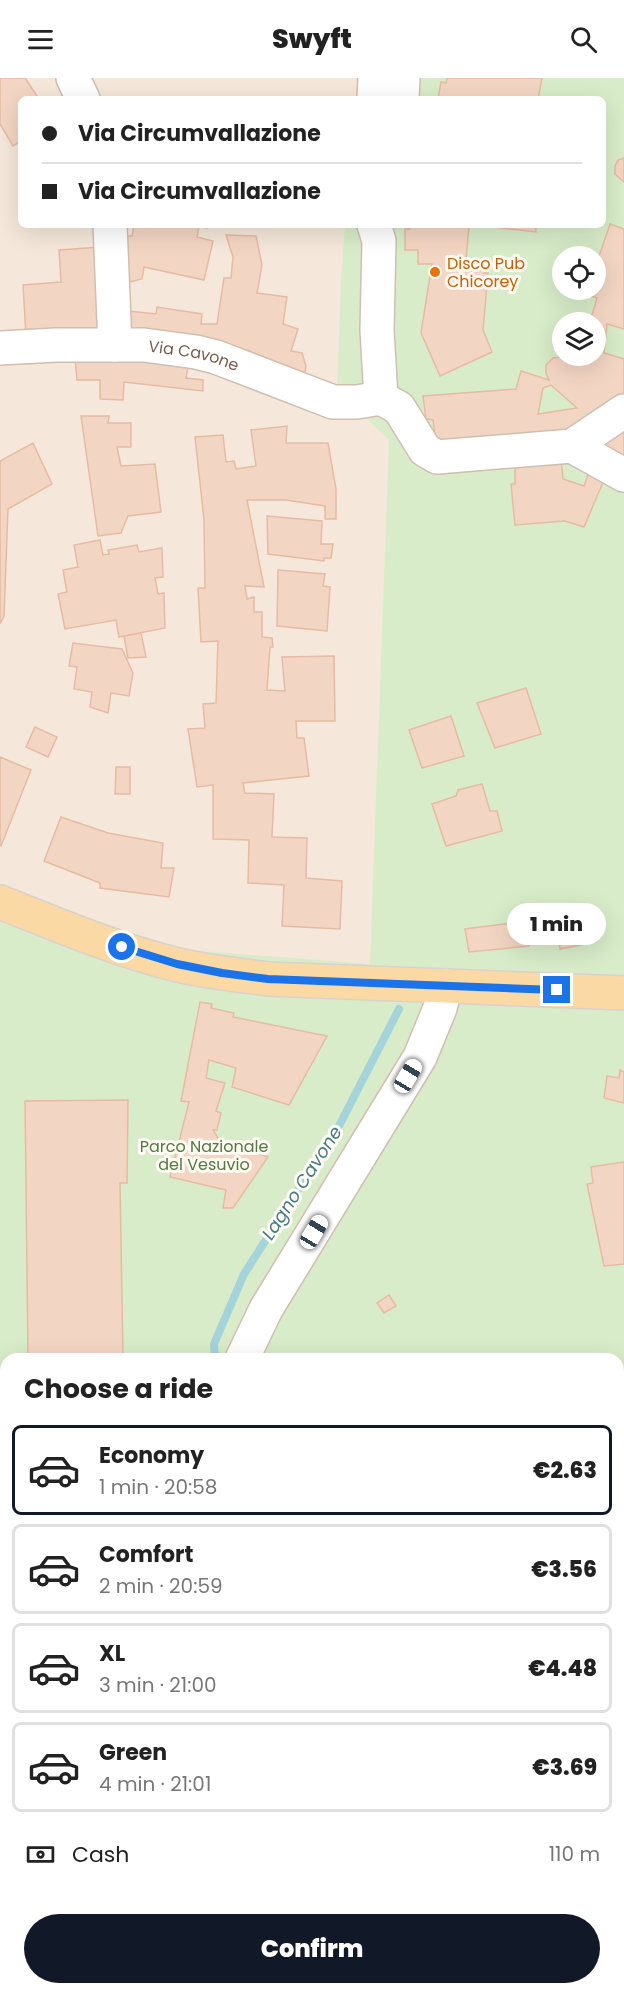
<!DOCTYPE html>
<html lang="en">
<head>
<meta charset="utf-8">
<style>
  :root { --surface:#fff; --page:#f2f2f2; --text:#222; --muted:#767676; --line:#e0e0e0; --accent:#111827 }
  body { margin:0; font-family:Poppins,sans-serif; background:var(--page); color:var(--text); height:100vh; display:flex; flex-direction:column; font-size:22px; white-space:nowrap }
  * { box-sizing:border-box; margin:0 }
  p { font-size:20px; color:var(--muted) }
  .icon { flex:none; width:33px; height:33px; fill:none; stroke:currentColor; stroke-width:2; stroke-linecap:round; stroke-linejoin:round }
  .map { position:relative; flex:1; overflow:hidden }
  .sheet { position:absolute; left:0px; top:1275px; width:624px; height:642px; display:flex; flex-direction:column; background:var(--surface); border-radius:18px 18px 0 0; box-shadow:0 6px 24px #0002 }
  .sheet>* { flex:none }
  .hud { position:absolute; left:18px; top:18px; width:588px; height:132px; border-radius:9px; box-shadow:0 6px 24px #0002; display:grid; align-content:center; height:132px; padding:0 24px; background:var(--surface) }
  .fabs { position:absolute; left:552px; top:168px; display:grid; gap:12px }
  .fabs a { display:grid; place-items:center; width:54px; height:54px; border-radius:50%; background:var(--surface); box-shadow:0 6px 24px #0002; font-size:30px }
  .end { position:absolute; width:27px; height:27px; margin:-14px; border:8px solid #1a73e8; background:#fff; box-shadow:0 0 0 3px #fff }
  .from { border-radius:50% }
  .bubble { position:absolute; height:42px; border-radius:21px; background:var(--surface); box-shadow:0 6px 24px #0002; font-size:20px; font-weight:800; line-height:42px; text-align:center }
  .car { position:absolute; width:18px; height:36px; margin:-18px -9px; border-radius:8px; box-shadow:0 0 4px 2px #0007; background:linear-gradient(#fff 24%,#345 0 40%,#fff 0 76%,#345 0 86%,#fff 0) }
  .hud b { display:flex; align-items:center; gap:21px; height:57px; font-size:22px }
  .hud b+b { border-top:2px solid var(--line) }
  .hud i { width:15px; height:15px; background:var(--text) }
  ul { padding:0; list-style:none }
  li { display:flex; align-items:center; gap:18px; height:90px; margin:0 12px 9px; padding:0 12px; border:3px solid var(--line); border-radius:9px }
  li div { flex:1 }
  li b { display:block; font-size:22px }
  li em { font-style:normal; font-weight:800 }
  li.on { border-color:var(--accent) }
  li>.icon { width:54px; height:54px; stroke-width:1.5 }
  h2 { padding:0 24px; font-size:27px; line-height:72px }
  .pay { display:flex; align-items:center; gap:15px; height:66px; padding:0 24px; font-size:22px }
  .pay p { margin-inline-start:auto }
  .primary-button { display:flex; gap:12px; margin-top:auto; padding:12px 24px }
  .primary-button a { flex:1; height:69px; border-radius:36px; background:var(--accent); color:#fff; font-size:24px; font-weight:800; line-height:69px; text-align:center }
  header { display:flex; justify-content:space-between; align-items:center; height:78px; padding:0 24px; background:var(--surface); font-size:27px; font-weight:800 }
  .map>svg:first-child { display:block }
  .residential { fill:#f5e8da; fill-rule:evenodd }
  .green { fill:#d8ecc9; fill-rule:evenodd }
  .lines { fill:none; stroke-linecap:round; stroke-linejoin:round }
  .stream { stroke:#a5d3da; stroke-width:8 }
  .building { fill:#f3d5c3; stroke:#e6bba3; stroke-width:1.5; fill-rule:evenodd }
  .minor-casing { stroke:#d1beb0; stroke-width:36 }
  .major-casing { stroke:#dad1cd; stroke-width:36 }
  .minor { stroke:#fff; stroke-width:33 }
  .major { stroke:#fbd9a5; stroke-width:33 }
  .route { stroke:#1a73e8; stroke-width:8 }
  .food-dot { fill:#e8710a; stroke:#fffaf3; stroke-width:2 }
  .labels { text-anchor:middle; stroke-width:6; stroke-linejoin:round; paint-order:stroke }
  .food-label { font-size:16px; fill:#c56008; stroke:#fffaf3; text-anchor:start }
  .street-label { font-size:16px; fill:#7a5c4d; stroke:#fffaf3 }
  .park-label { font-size:16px; fill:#537a41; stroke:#fffaf3 }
  .water-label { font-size:18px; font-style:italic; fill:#437c86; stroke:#fffaf3 }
</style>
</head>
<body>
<header><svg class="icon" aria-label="menu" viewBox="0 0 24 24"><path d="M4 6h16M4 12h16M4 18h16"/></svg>Swyft<svg class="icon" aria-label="search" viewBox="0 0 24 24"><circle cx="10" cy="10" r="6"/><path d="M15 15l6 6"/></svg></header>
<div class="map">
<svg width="624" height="1917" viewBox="0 0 624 1917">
  <rect width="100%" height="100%" fill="#fdf6ec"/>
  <!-- residential -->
  <path class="residential" d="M0,0H624V1252L618,1281H6V1728H0ZM21,21H603V147H21ZM562,178H596V212H562ZM562,244H596V278H562Z"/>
  <!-- green -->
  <path class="green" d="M357,0H624V1917H0V808L176,871L370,886L389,362L337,312L341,205L345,147H603V21H356ZM562,178H596V212H562ZM562,244H596V278H562ZM6,1281H618V1911H6Z"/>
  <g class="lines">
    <!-- stream -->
    <path class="stream" d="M215,1281L214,1266L244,1196L339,1048L399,931"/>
  </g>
  <!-- building -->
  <path class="building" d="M0,0H25L39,21H21V63L13,68L0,46Z
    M447,0H542L538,21H438L441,4L446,5Z
    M624,80V104L615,96V88L618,82Z
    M610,146L624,151V251L607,246L604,275L624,281V326L585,353L436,366L433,342L426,341L423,318L516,311L521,293L549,302L546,295V287L553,280L562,279V276L596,278V244H590L597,220L585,216L587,212H596V187ZM551,307L577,330L538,336L543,310Z
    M134,147H208L207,150L199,148L197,159L213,163L204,202L144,189L142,201L121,206L117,158H132Z
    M410,147H469L466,183L485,184L484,195H488L483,252L492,274L440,298L421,255L432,186H418V172H405V151H410Z
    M477,147H536V154Z
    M226,157L256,158L262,187L257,215L287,219L283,246L298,251L291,273L302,275L306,288L304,301L249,279L250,273L129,256V233L156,236L157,229L202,236L201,246H217L224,200H231L233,179Z
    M101,169L105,257L26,258L23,207L61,204L59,172Z
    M75,279L158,281L188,289L186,300L203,302V313L124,304L123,322L100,321V302H77Z
    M81,338H109L108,345H131V369H117L121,388L155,386L161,434L128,438L121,455L98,458Z
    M624,342V386L592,370Z
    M287,348L286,365H328L336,411V441H325V428L286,422H247L264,509L245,508L247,521L254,519V534H262V559L272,560L273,569H270L267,612L285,613L282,579L334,578L335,643H296L297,660H304L309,698L243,705L245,715L274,716L272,759L307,760L306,800L342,803L340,851L282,848L284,807L248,805L249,762L213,761V707L197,709L188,651L205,650L203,626L216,625L218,563L201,564L198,510H205L204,442L195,359L223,357L226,384L234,383L236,391L256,388L251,352Z
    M33,365L52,406L8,431L4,538L0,546V383Z
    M561,380L563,401L584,408L588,397L604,402L584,449L565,443L515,447L511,406H515V384Z
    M267,438L322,443L321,466H333L331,480H324V483L268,476Z
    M100,462L103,477L109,476L108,472L137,467L139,474L162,470L163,499L155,500L158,516L164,515L165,550L119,559L116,542L65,551L58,516L67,514L63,492L78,489L74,467Z
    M278,492L325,496L323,508L330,509L327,553L277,548Z
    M141,555L146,579L128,580L124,558Z
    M73,565L122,571L133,595L129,618L111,615L108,635L90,629L92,614L74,611L77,589L69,588Z
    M526,610L541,656L495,670L477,625Z
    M451,638L464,678L422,690L409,652Z
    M35,649L57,659L48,679L26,669Z
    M0,679L31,692L1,768L0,767Z
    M116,689H130V716H115Z
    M482,706L490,733H497L502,753L446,768L432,726L456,718L458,712Z
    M61,739L108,755L163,765L161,790H174L169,819L100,810V805L44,783Z
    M527,843L529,868L469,874L465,851Z
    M584,853L586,866L560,871L558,857Z
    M200,924L212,926L211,930L234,935L233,939L327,958L289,1027L232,1009L236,990L209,982L206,1000L225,1005L216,1033L221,1035L217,1052H213L220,1063L268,1079L233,1130H223L226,1112L170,1099L189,1024L181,1023Z
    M620,992L624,994V1025L604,1020L607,998L619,1000Z
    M128,1022L127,1105H120L123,1281H28L25,1023Z
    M624,1084V1186L604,1188L587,1106L593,1105L591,1089Z
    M389,1217L396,1228L384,1235L377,1225Z
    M2,1500L6,1551L0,1552V1501Z
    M624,1516V1543L618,1549V1520Z
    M0,1644H6V1703L0,1704Z
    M618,1713H624V1825H621L624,1852L618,1864Z"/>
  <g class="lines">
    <defs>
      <g id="minor">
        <path d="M73,0L83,21"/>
        <path d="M374,21L375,0"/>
        <path d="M402,21L403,0"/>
        <path d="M110,147L115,267"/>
        <path d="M374,147L379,163L377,252L381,320"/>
        <path id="s1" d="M0,270L56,267H144L196,274L216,279L333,324H357L381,320"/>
        <path d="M381,320L399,330L425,372L437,379L572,368L624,333"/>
        <path d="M572,368L624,397"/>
        <path d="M242,1281L266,1231L420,979L440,930L446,908"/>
        <path d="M491,1917L496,1911"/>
      </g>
      <path id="major" d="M0,824C58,847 117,872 178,887C208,894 238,897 268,901L624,915"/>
    </defs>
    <!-- minor casing -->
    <use href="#minor" class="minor-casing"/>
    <!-- major casing -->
    <use href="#major" class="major-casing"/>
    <!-- minor -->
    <use href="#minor" class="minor"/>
    <!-- major -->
    <use href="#major" class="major"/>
  </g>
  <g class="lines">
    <!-- route -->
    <path class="route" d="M122,869L177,886L222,895L268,901L557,912"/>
  </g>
  <!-- markers -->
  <circle class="food-dot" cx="435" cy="194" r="6"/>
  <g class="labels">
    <!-- food labels -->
    <g class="food-label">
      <text x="447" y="191">Disco Pub<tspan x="447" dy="18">Chicorey</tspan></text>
    </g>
    <!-- street labels -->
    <g class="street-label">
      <text dy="6" stroke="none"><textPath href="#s1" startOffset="195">Via Cavone</textPath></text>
    </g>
    <!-- park labels -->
    <g class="park-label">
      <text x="204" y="1074">Parco Nazionale<tspan x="204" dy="18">del Vesuvio</tspan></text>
    </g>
    <!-- water labels -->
    <g class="water-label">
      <text transform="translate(302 1105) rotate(-57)" y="6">Lagno Cavone</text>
    </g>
  </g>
</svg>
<div class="fabs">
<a><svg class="icon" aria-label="locate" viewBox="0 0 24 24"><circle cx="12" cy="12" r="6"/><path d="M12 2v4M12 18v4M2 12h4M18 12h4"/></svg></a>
<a><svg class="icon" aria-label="layers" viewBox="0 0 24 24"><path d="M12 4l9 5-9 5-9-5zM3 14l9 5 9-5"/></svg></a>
</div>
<i class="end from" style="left:122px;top:869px"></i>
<i class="end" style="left:557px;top:912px"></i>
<div class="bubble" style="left:507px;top:825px;width:99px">1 min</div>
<i class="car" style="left:408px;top:998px;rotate:31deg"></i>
<i class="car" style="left:314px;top:1154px;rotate:31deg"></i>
<div class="hud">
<b><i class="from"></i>Via Circumvallazione</b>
<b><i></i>Via Circumvallazione</b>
</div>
<section class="sheet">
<h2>Choose a ride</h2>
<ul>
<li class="on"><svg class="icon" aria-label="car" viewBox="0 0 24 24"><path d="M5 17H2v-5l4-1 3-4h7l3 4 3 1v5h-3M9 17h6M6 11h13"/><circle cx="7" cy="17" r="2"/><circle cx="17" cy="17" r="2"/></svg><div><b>Economy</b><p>1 min · 20:58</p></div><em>€2.63</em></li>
<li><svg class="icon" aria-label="car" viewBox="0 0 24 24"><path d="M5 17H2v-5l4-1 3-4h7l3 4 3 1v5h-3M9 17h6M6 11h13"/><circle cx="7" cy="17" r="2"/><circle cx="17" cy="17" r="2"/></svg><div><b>Comfort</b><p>2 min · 20:59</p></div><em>€3.56</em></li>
<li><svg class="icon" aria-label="car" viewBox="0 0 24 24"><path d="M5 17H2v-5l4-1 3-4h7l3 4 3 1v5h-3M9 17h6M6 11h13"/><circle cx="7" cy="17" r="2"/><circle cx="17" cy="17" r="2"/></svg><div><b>XL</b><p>3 min · 21:00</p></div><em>€4.48</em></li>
<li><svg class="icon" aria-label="car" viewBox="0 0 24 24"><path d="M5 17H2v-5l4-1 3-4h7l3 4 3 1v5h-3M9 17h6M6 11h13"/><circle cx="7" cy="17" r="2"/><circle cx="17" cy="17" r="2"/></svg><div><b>Green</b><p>4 min · 21:01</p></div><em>€3.69</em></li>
</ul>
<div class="pay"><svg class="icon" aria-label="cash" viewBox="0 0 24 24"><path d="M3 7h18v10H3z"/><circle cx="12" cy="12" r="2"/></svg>Cash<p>110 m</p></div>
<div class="primary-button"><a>Confirm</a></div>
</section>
</div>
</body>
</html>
